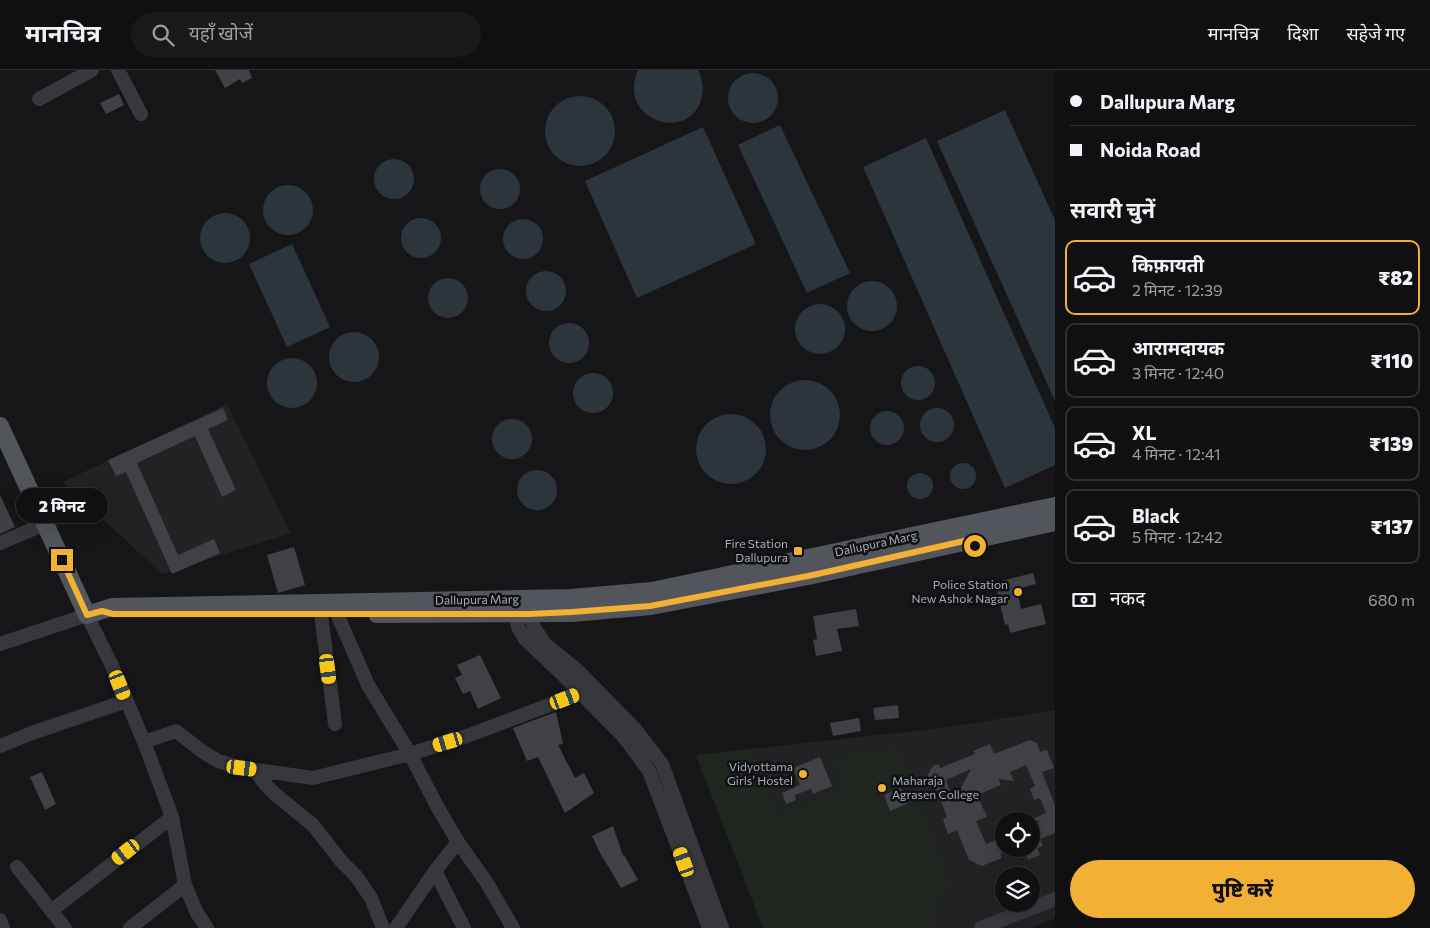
<!DOCTYPE html>
<html lang="hi">
<head>
<meta charset="utf-8">
<style>
  :root { --surface:#101012; --page:#19191b; --text:#f1f3f6; --muted:#9c9d9f; --line:#303032; --accent:#f2b134 }
  body { margin:0; font-family:Commissioner,"Noto Sans Devanagari",sans-serif; background:var(--page); color:var(--text); height:100vh; display:flex; flex-direction:column; font-size:19px; white-space:nowrap }
  * { box-sizing:border-box; margin:0 }
  p { font-size:16px; color:var(--muted) }
  .icon { flex:none; width:28px; height:28px; fill:none; stroke:currentColor; stroke-width:2; stroke-linecap:round; stroke-linejoin:round }
  .map { position:relative; flex:1; overflow:hidden }
  .panel { display:flex; flex-direction:column; background:var(--surface); width:375px }
  .panel>* { flex:none }
  .banner { display:grid; align-content:center; height:110px; padding:0 15px; background:var(--surface) }
  .tools { position:absolute; left:995px; top:742px; display:grid; gap:10px }
  .tools a { display:grid; place-items:center; width:45px; height:45px; border-radius:50%; background:var(--surface); box-shadow:0 5px 20px #0002,0 0 0 1px var(--line); font-size:25px }
  .end { position:absolute; width:22px; height:22px; margin:-11px; border:6px solid #f2b134; background:#111; box-shadow:0 0 0 2px #111 }
  .from { border-radius:50% }
  .bubble { position:absolute; height:35px; border-radius:18px; background:var(--surface); box-shadow:0 5px 20px #0002,0 0 0 1px var(--line); font-size:16px; font-weight:800; line-height:35px; text-align:center }
  .car { position:absolute; width:15px; height:30px; margin:-15px -8px; border-radius:6px; box-shadow:0 0 4px 1px #0007; background:linear-gradient(#f5c518 24%,#345 0 40%,#f5c518 0 76%,#345 0 86%,#f5c518 0) }
  .banner b { display:flex; align-items:center; gap:18px; height:48px; font-size:19px }
  .banner b+b { border-top:1px solid var(--line) }
  .banner i { width:12px; height:12px; background:var(--text) }
  ul { padding:0; list-style:none }
  li { display:flex; align-items:center; gap:15px; height:75px; margin:0 10px 8px; padding:0 5px; border:2px solid var(--line); border-radius:10px }
  li div { flex:1 }
  li b { display:block; font-size:19px }
  li em { font-style:normal; font-weight:800 }
  li.current { border-color:var(--accent) }
  li>.icon { width:45px; height:45px; stroke-width:1.5 }
  h2 { padding:0 15px; font-size:22px; line-height:60px }
  .pay { display:flex; align-items:center; gap:12px; height:55px; padding:0 15px; font-size:19px }
  .pay p { margin-inline-start:auto }
  .primary-button { display:flex; gap:10px; margin-top:auto; padding:10px 15px }
  .primary-button a { flex:1; height:58px; border-radius:30px; background:var(--accent); color:#111; font-size:20px; font-weight:800; line-height:58px; text-align:center }
  header { display:flex; align-items:center; gap:30px; box-sizing:border-box; height:70px; padding:0 25px; background:var(--surface); border-bottom:1px solid var(--line) }
  header strong { font-size:24px }
  nav { display:flex; gap:28px; margin-inline-start:auto; font-size:18px }
  .search { width:350px; height:45px; background:var(--page); display:flex; align-items:center; gap:12px; box-sizing:border-box; padding:0 18px; border-radius:28px; color:var(--muted); font-size:19px }
  main { display:flex; flex:1; min-height:0 }
  .map>svg:first-child { display:block }
  .built { fill:#222225; fill-rule:evenodd }
  .green { fill:#1e261f }
  .water { fill:#2c353c }
  .building { fill:#404145; fill-rule:evenodd }
  .lines { fill:none; stroke-linecap:round; stroke-linejoin:round }
  .minor { stroke:#37383d; stroke-width:14 }
  .major { stroke:#53555c; stroke-width:18 }
  .route { stroke:#f2b134; stroke-width:6 }
  .poi-dot { fill:#f2b134; stroke:#111113; stroke-width:2 }
  .labels { text-anchor:middle; stroke-width:5; stroke-linejoin:round; paint-order:stroke }
  .poi-label { font-size:12px; fill:#a8adb8; stroke:#111113; text-anchor:end }
  .street-label { font-size:12px; fill:#a8adb8; stroke:#111113 }
</style>
</head>
<body>
<header>
<strong>मानचित्र</strong>
<div class="search"><svg class="icon" aria-label="search" viewBox="0 0 24 24"><circle cx="10" cy="10" r="6"/><path d="M15 15l6 6"/></svg>यहाँ खोजें</div>
<nav><a>मानचित्र</a><a>दिशा</a><a>सहेजे गए</a></nav>
</header>
<main>
<div class="map">
<svg width="1055" height="858" viewBox="0 0 1055 858">
  <rect width="100%" height="100%" fill="#161618"/>
  <!-- built -->
  <path class="built" d="M227,334L291,463L162,504L63,412Z
    M1055,640V848L1031,858H763L696,685L942,658ZM1004,751H1031V779H1004ZM1004,806H1031V834H1004Z"/>
  <!-- green -->
  <path class="green" d="M892,677L899,681L910,711L879,723L887,745L920,733L951,815L947,823L936,828L934,857L763,858L696,685L752,679L779,745L844,718L834,689Z"/>
  <!-- water -->
  <path class="water" d="M638,0H698C703,10 704,18 701,30C687,74 616,49 638,0Z
    M728 28a25 25 0 1 1 50 0a25 25 0 1 1-50 0Z
    M545 61a35 35 0 1 1 70 0a35 35 0 1 1-70 0Z
    M1005,40L1055,150V331L937,71Z
    M780,55L850,203L807,223L738,75Z
    M703,57L756,174L637,228L585,111Z
    M926,68L1055,358V395L1005,418L863,97Z
    M374 109a20 20 0 1 1 40 0a20 20 0 1 1-40 0Z
    M480 119a20 20 0 1 1 40 0a20 20 0 1 1-40 0Z
    M263 140a25 25 0 1 1 50 0a25 25 0 1 1-50 0Z
    M200 168a25 25 0 1 1 50 0a25 25 0 1 1-50 0Z
    M401 168a20 20 0 1 1 40 0a20 20 0 1 1-40 0Z
    M503 169a20 20 0 1 1 40 0a20 20 0 1 1-40 0Z
    M292,174L330,257L287,277L249,194Z
    M526 221a20 20 0 1 1 40 0a20 20 0 1 1-40 0Z
    M428 228a20 20 0 1 1 40 0a20 20 0 1 1-40 0Z
    M847 236a25 25 0 1 1 50 0a25 25 0 1 1-50 0Z
    M795 259a25 25 0 1 1 50 0a25 25 0 1 1-50 0Z
    M549 273a20 20 0 1 1 40 0a20 20 0 1 1-40 0Z
    M329 287a25 25 0 1 1 50 0a25 25 0 1 1-50 0Z
    M267 313a25 25 0 1 1 50 0a25 25 0 1 1-50 0Z
    M901 313a17 17 0 1 1 34 0a17 17 0 1 1-34 0Z
    M573 323a20 20 0 1 1 40 0a20 20 0 1 1-40 0Z
    M770 345a35 35 0 1 1 70 0a35 35 0 1 1-70 0Z
    M920 355a17 17 0 1 1 34 0a17 17 0 1 1-34 0Z
    M870 358a17 17 0 1 1 34 0a17 17 0 1 1-34 0Z
    M696 379a35 35 0 1 1 70 0a35 35 0 1 1-70 0Z
    M492 369a20 20 0 1 1 40 0a20 20 0 1 1-40 0Z
    M950 406a13 13 0 1 1 26 0a13 13 0 1 1-26 0Z
    M517 420a20 20 0 1 1 40 0a20 20 0 1 1-40 0Z
    M907 416a13 13 0 1 1 26 0a13 13 0 1 1-26 0Z"/>
  <!-- building -->
  <path class="building" d="M215,0H249L252,8L242,13L240,9L225,18Z
    M119,24L124,35L106,44L100,33Z
    M223,338L228,350L208,359L236,420L222,427L195,366L137,393L178,485L214,469L220,483L172,504L126,402L116,406L108,390Z
    M0,425L15,457L0,464Z
    M294,477L305,515L278,523L267,485Z
    M1033,503L1036,514L1017,519L1021,539L1041,534L1046,554L1010,563L1008,554L1005,555L996,517L1002,516L1001,511Z
    M856,539L859,556L837,559L842,581L816,586L813,570L817,569L813,546Z
    M480,585L501,628L478,639L470,621L463,624L455,608L462,605L457,595Z
    M898,635L899,648L875,650L873,638Z
    M556,642L563,674L558,675L575,708L584,703L594,723L565,743L538,687L527,691L513,658Z
    M859,648L861,661L833,666L830,653Z
    M1030,670L1037,673L1040,682L1047,680L1054,698L1042,702L1055,735V763L1040,769L1043,776L1037,778L1040,785L1028,790L1024,779H1031V755L1041,751H1010L1020,744L1030,750L1046,743L1040,728L1034,730L1030,719L1035,716L1026,695L1010,702L1014,711L998,709L1001,715L977,725L987,747L976,751L986,774L1004,767V783L1000,784L1002,788L982,796L969,790L957,760L948,764L943,749L947,747L933,710L929,711L927,706L933,696L939,694L940,698L975,684L973,681L990,674L994,684ZM971,699L954,731L946,710Z
    M820,687L832,716L813,724L811,719L795,725L796,730L786,734L782,723L800,715L793,698Z
    M42,702L56,734L45,740L30,707Z
    M901,718L907,734L890,741L884,725Z
    M613,756L623,786L624,785L638,810L621,818L600,783L592,766Z"/>
  <g class="lines">
    <!-- minor -->
    <path class="minor" d="M118,0L141,44
      M39,29L92,0
      M0,473L45,454
      M514,534L518,557L525,569L564,606L624,667L649,701L709,858
      M528,535L529,544L535,559L545,574L577,600L635,659L662,694L722,858
      M321,544L335,654
      M337,544L368,615L410,684L438,738L458,772L435,801L396,858
      M0,574L87,545L113,598L144,672L172,747L185,815L197,843L207,858
      M144,672L176,661L203,682L218,691L242,698L313,708L410,684L467,666L581,623
      M0,676L32,663L126,631
      M255,700L264,713L276,725L313,755L341,791L356,806L371,828L383,858
      M458,772L487,813L513,858
      M17,797L65,858
      M435,801L464,858
      M51,841L172,747
      M0,850L3,858
      M130,858L185,815
      M981,858L1055,829"/>
    <!-- major -->
    <path class="major" d="M0,356L87,545L112,537L571,528L652,521L1055,436
      M377,544L572,543L651,536L813,505L1055,452"/>
  </g>
  <g class="lines">
    <!-- route -->
    <path class="route" d="M62,490L87,545L102,541L113,544H529L572,542L650,536L813,505L973,469L975,476"/>
  </g>
  <!-- markers -->
  <g class="poi-dot">
    <rect x="793" y="476" width="10" height="10" rx="2.5"/>
    <circle cx="1018" cy="522" r="5"/>
    <circle cx="803" cy="704" r="5"/>
    <circle cx="882" cy="718" r="5"/>
  </g>
  <g class="labels">
    <!-- poi labels -->
    <g class="poi-label">
      <text x="788" y="478">Fire Station<tspan x="788" dy="14">Dallupura</tspan></text>
      <text x="1008" y="519">Police Station<tspan x="1008" dy="14">New Ashok Nagar</tspan></text>
      <text x="793" y="701">Vidyottama<tspan x="793" dy="14">Girls’ Hostel</tspan></text>
      <text x="892" y="715" text-anchor="start">Maharaja<tspan x="892" dy="14">Agrasen College</tspan></text>
    </g>
    <!-- street labels -->
    <g class="street-label">
      <text transform="translate(876 474) rotate(-12)" y="4">Dallupura Marg</text>
      <text transform="translate(477 530) rotate(-1)" y="4">Dallupura Marg</text>
    </g>
  </g>
</svg>
<div class="tools">
<a><svg class="icon" aria-label="locate" viewBox="0 0 24 24"><circle cx="12" cy="12" r="6"/><path d="M12 2v4M12 18v4M2 12h4M18 12h4"/></svg></a>
<a><svg class="icon" aria-label="layers" viewBox="0 0 24 24"><path d="M12 4l9 5-9 5-9-5zM3 14l9 5 9-5"/></svg></a>
</div>
<i class="end from" style="left:975px;top:476px"></i>
<i class="end" style="left:62px;top:490px"></i>
<div class="bubble" style="left:16px;top:418px;width:92px">2 मिनट</div>
<i class="car" style="left:328px;top:599px;rotate:173deg"></i>
<i class="car" style="left:120px;top:615px;rotate:158deg"></i>
<i class="car" style="left:565px;top:629px;rotate:69deg"></i>
<i class="car" style="left:448px;top:672px;rotate:253deg"></i>
<i class="car" style="left:242px;top:698px;rotate:97deg"></i>
<i class="car" style="left:126px;top:782px;rotate:232deg"></i>
<i class="car" style="left:684px;top:792px;rotate:340deg"></i>
</div>
<section class="panel">
<div class="banner">
<b><i class="from"></i>Dallupura Marg</b>
<b><i></i>Noida Road</b>
</div>
<h2>सवारी चुनें</h2>
<ul>
<li class="current"><svg class="icon" aria-label="car" viewBox="0 0 24 24"><path d="M5 17H2v-5l4-1 3-4h7l3 4 3 1v5h-3M9 17h6M6 11h13"/><circle cx="7" cy="17" r="2"/><circle cx="17" cy="17" r="2"/></svg><div><b>किफ़ायती</b><p>2 मिनट · 12:39</p></div><em>₹82</em></li>
<li><svg class="icon" aria-label="car" viewBox="0 0 24 24"><path d="M5 17H2v-5l4-1 3-4h7l3 4 3 1v5h-3M9 17h6M6 11h13"/><circle cx="7" cy="17" r="2"/><circle cx="17" cy="17" r="2"/></svg><div><b>आरामदायक</b><p>3 मिनट · 12:40</p></div><em>₹110</em></li>
<li><svg class="icon" aria-label="car" viewBox="0 0 24 24"><path d="M5 17H2v-5l4-1 3-4h7l3 4 3 1v5h-3M9 17h6M6 11h13"/><circle cx="7" cy="17" r="2"/><circle cx="17" cy="17" r="2"/></svg><div><b>XL</b><p>4 मिनट · 12:41</p></div><em>₹139</em></li>
<li><svg class="icon" aria-label="car" viewBox="0 0 24 24"><path d="M5 17H2v-5l4-1 3-4h7l3 4 3 1v5h-3M9 17h6M6 11h13"/><circle cx="7" cy="17" r="2"/><circle cx="17" cy="17" r="2"/></svg><div><b>Black</b><p>5 मिनट · 12:42</p></div><em>₹137</em></li>
</ul>
<div class="pay"><svg class="icon" aria-label="cash" viewBox="0 0 24 24"><path d="M3 7h18v10H3z"/><circle cx="12" cy="12" r="2"/></svg>नकद<p>680 m</p></div>
<div class="primary-button"><a>पुष्टि करें</a></div>
</section>
</main>
</body>
</html>
